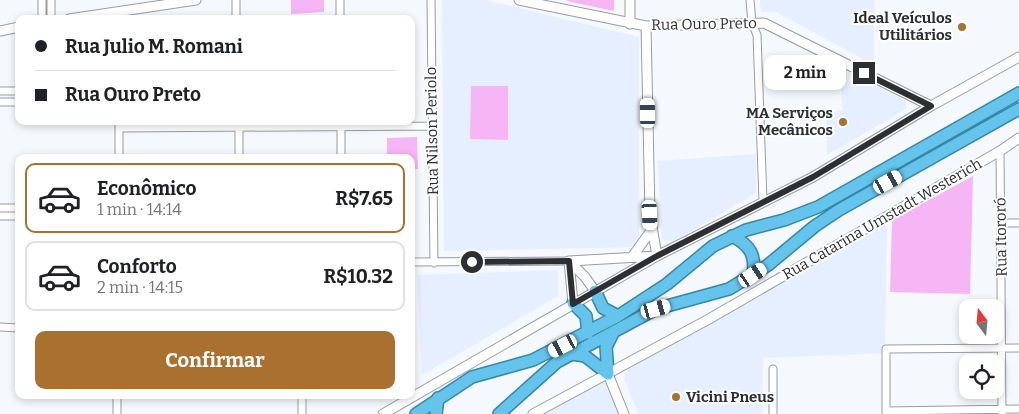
<!DOCTYPE html>
<html lang="pt">
<head>
<meta charset="utf-8">
<style>
  :root { --surface:#fff; --page:#f6f6f6; --text:#202124; --muted:#757577; --line:#e0e0e0; --accent:#a9702f }
  body { margin:0; font-family:Bitter,serif; background:var(--page); color:var(--text); height:100vh; display:flex; flex-direction:column; font-size:19px; white-space:nowrap }
  * { box-sizing:border-box; margin:0 }
  p { font-size:16px; color:var(--muted) }
  .icon { flex:none; width:28px; height:28px; fill:none; stroke:currentColor; stroke-width:2; stroke-linecap:round; stroke-linejoin:round }
  .map { position:relative; flex:1; overflow:hidden }
  .sheet { position:absolute; left:15px; top:154px; width:400px; height:245px; display:flex; flex-direction:column; background:var(--surface); border-radius:10px; box-shadow:0 2px 8px #0003 }
  .sheet>* { flex:none }
  .guide { position:absolute; left:15px; top:15px; width:400px; height:110px; border-radius:10px; box-shadow:0 2px 8px #0003; display:grid; align-content:center; height:110px; padding:0 20px; background:var(--surface) }
  .needle { width:32px; rotate:344deg }
  .controls { position:absolute; left:959px; top:299px; display:grid; gap:10px }
  .controls a { display:grid; place-items:center; width:45px; height:45px; border-radius:10px; background:var(--surface); box-shadow:0 2px 8px #0003; font-size:25px }
  .end { position:absolute; width:22px; height:22px; margin:-11px; border:6px solid #2d2f33; background:#fff; box-shadow:0 0 0 2px #fff }
  .from { border-radius:50% }
  .bubble { position:absolute; height:35px; border-radius:10px; background:var(--surface); box-shadow:0 2px 8px #0003; font-size:16px; font-weight:700; line-height:35px; text-align:center }
  .car { position:absolute; width:15px; height:30px; margin:-15px -8px; border-radius:6px; box-shadow:0 0 4px 1px #0007; background:linear-gradient(#fff 24%,#345 0 40%,#fff 0 76%,#345 0 86%,#fff 0) }
  .guide b { display:flex; align-items:center; gap:18px; height:48px; font-size:19px }
  .guide b+b { border-top:1px solid var(--line) }
  .guide i { width:12px; height:12px; background:var(--text) }
  ul { padding:9px 0 0; list-style:none }
  li { display:flex; align-items:center; gap:15px; height:70px; margin:0 10px 8px; padding:0 10px; border:2px solid var(--line); border-radius:10px }
  li div { flex:1 }
  li b { display:block; font-size:19px }
  li em { font-style:normal; font-weight:700 }
  li.on { border-color:var(--accent) }
  li>.icon { width:45px; height:45px; stroke-width:1.5 }
  .primary-button { display:flex; gap:10px; margin-top:auto; padding:10px 20px }
  .primary-button a { flex:1; height:58px; border-radius:10px; background:var(--accent); color:#fff; font-size:20px; font-weight:700; line-height:58px; text-align:center }
  .map>svg:first-child { display:block }
  .built { fill:#e6efff }
  .green { fill:#f6b5f4 }
  .lines { fill:none; stroke-linecap:round; stroke-linejoin:round }
  .minor-casing { stroke:#989da5; stroke-width:9 }
  .tertiary-casing { stroke:#989da5; stroke-width:11 }
  .trunk-casing { stroke:#3787a7; stroke-width:14 }
  .minor { stroke:#fff; stroke-width:7 }
  .tertiary { stroke:#fff; stroke-width:9 }
  .trunk { stroke:#64c4eb; stroke-width:11 }
  .route { stroke:#2d2f33; stroke-width:6 }
  .poi-dot { fill:#a9702f; stroke:#fff; stroke-width:2 }
  .labels { text-anchor:middle; stroke-width:4; stroke-linejoin:round; paint-order:stroke }
  .poi-label { font-size:15px; font-weight:bold; fill:#2d2f33; stroke:#fff; text-anchor:end }
  .street-label { font-size:15px; fill:#2d2f33; stroke:#fff }
</style>
</head>
<body>
<div class="map">
<svg width="1019" height="414" viewBox="0 0 1019 414">
  <rect width="100%" height="100%" fill="#f5f8fd"/>
  <!-- built -->
  <path class="built" d="M442,0H485L639,37V247L444,251Z
    M760,0H874V65L776,12H761Z
    M840,66L906,101V109L827,155L826,112L842,111Z
    M756,154V193L673,242L662,239L658,161Z
    M887,224L885,353L763,358L762,414H639L624,379L627,369Z
    M558,270V296L422,375L417,275Z
    M606,380L619,414H546Z"/>
  <!-- green -->
  <path class="green" d="M291,0H324V12L291,14Z
    M565,0H614V11L571,2Z
    M471,86H508V140L470,139Z
    M417,137L418,169H411V158L387,157V138Z
    M973,176L970,294L890,292L892,220Z"/>
  <g class="lines">
    <defs>
      <path id="minor" d="M236,0V19
        M340,0V19
        M431,0L434,263
        M750,0L752,23L757,35L763,201
        M42,19V0
        M51,19V0
        M120,19V11
        M0,91H19
        M0,102H19
        M239,121V158
        M341,121V158
        M119,128L432,126
        M1000,151L1002,414
        M119,158V121
        M0,208H19
        M0,216H19
        M1001,223H1019
        M411,262L569,261
        M0,327L19,328
        M773,369V414
        M302,395V414
        M886,411L1019,409
        M117,414V395
        M886,414V349L1019,348"/>
      <path id="tertiary" d="M519,0L646,26L764,23L931,106
        M69,19L196,0
        M630,24V0
        M0,31L19,27
        M632,257L651,231
        M569,261L657,256L650,215L646,26
        M569,261L573,303
        M569,261L585,277L595,291
        M608,374L624,414
        M383,414L657,256L813,177L931,106L1019,57
        M533,414L709,319L1000,151L1019,138"/>
      <path id="trunk" d="M732,236C750,245 756,255 753,275
        M595,291L603,308L618,316
        M573,303L586,316L588,333
        M572,354L585,356L608,374
        M608,374L606,347L613,333
        M416,414L472,377L533,360L618,316L667,284L713,246L746,230L784,220L818,207L1019,93
        M436,414L438,398
        M499,414L557,362L656,309L729,289L768,265L815,226L839,210L1019,109"/>
    </defs>
    <!-- minor casing -->
    <use href="#minor" class="minor-casing"/>
    <!-- tertiary casing -->
    <use href="#tertiary" class="tertiary-casing"/>
    <!-- trunk casing -->
    <use href="#trunk" class="trunk-casing"/>
    <!-- minor -->
    <use href="#minor" class="minor"/>
    <!-- tertiary -->
    <use href="#tertiary" class="tertiary"/>
    <!-- trunk -->
    <use href="#trunk" class="trunk"/>
  </g>
  <g class="lines">
    <!-- route -->
    <path class="route" d="M472,262L569,261L573,304L657,256L813,177L931,106L864,73"/>
  </g>
  <!-- markers -->
  <g class="poi-dot">
    <circle cx="962" cy="27" r="5"/>
    <circle cx="843" cy="122" r="5"/>
    <circle cx="676" cy="397" r="5"/>
  </g>
  <g class="labels">
    <!-- poi labels -->
    <g class="poi-label">
      <text x="952" y="23">Ideal Veículos<tspan x="952" dy="17">Utilitários</tspan></text>
      <text x="833" y="118">MA Serviços<tspan x="833" dy="17">Mecânicos</tspan></text>
      <text x="686" y="402" text-anchor="start">Vicini Pneus</text>
    </g>
    <!-- street labels -->
    <g class="street-label">
      <text transform="translate(704 24) rotate(-1)" y="5">Rua Ouro Preto</text>
      <text transform="translate(432 131) rotate(-91)" y="5">Rua Nilson Periolo</text>
      <text transform="translate(882 219) rotate(-30)" y="5">Rua Catarina Umstadt Westerich</text>
      <text transform="translate(1001 237) rotate(-91)" y="5">Rua Itororó</text>
    </g>
  </g>
</svg>
<div class="controls">
<a><svg class="needle" viewBox="-14 -14 28 28"><path d="M0-13l5 13h-10z" fill="#e53935"/><path d="M0 13l5-13h-10z" fill="#757577"/></svg></a>
<a><svg class="icon" aria-label="locate" viewBox="0 0 24 24"><circle cx="12" cy="12" r="6"/><path d="M12 2v4M12 18v4M2 12h4M18 12h4"/></svg></a>
</div>
<i class="end from" style="left:472px;top:262px"></i>
<i class="end" style="left:864px;top:73px"></i>
<div class="bubble" style="left:764px;top:55px;width:82px">2 min</div>
<i class="car" style="left:648px;top:113px;rotate:359deg"></i>
<i class="car" style="left:888px;top:182px;rotate:61deg"></i>
<i class="car" style="left:650px;top:215px;rotate:177deg"></i>
<i class="car" style="left:753px;top:275px;rotate:56deg"></i>
<i class="car" style="left:656px;top:309px;rotate:75deg"></i>
<i class="car" style="left:563px;top:346px;rotate:243deg"></i>
<div class="guide">
<b><i class="from"></i>Rua Julio M. Romani</b>
<b><i></i>Rua Ouro Preto</b>
</div>
<section class="sheet">
<ul>
<li class="on"><svg class="icon" aria-label="car" viewBox="0 0 24 24"><path d="M5 17H2v-5l4-1 3-4h7l3 4 3 1v5h-3M9 17h6M6 11h13"/><circle cx="7" cy="17" r="2"/><circle cx="17" cy="17" r="2"/></svg><div><b>Econômico</b><p>1 min · 14:14</p></div><em>R$7.65</em></li>
<li><svg class="icon" aria-label="car" viewBox="0 0 24 24"><path d="M5 17H2v-5l4-1 3-4h7l3 4 3 1v5h-3M9 17h6M6 11h13"/><circle cx="7" cy="17" r="2"/><circle cx="17" cy="17" r="2"/></svg><div><b>Conforto</b><p>2 min · 14:15</p></div><em>R$10.32</em></li>
</ul>
<div class="primary-button"><a>Confirmar</a></div>
</section>
</div>
</body>
</html>
